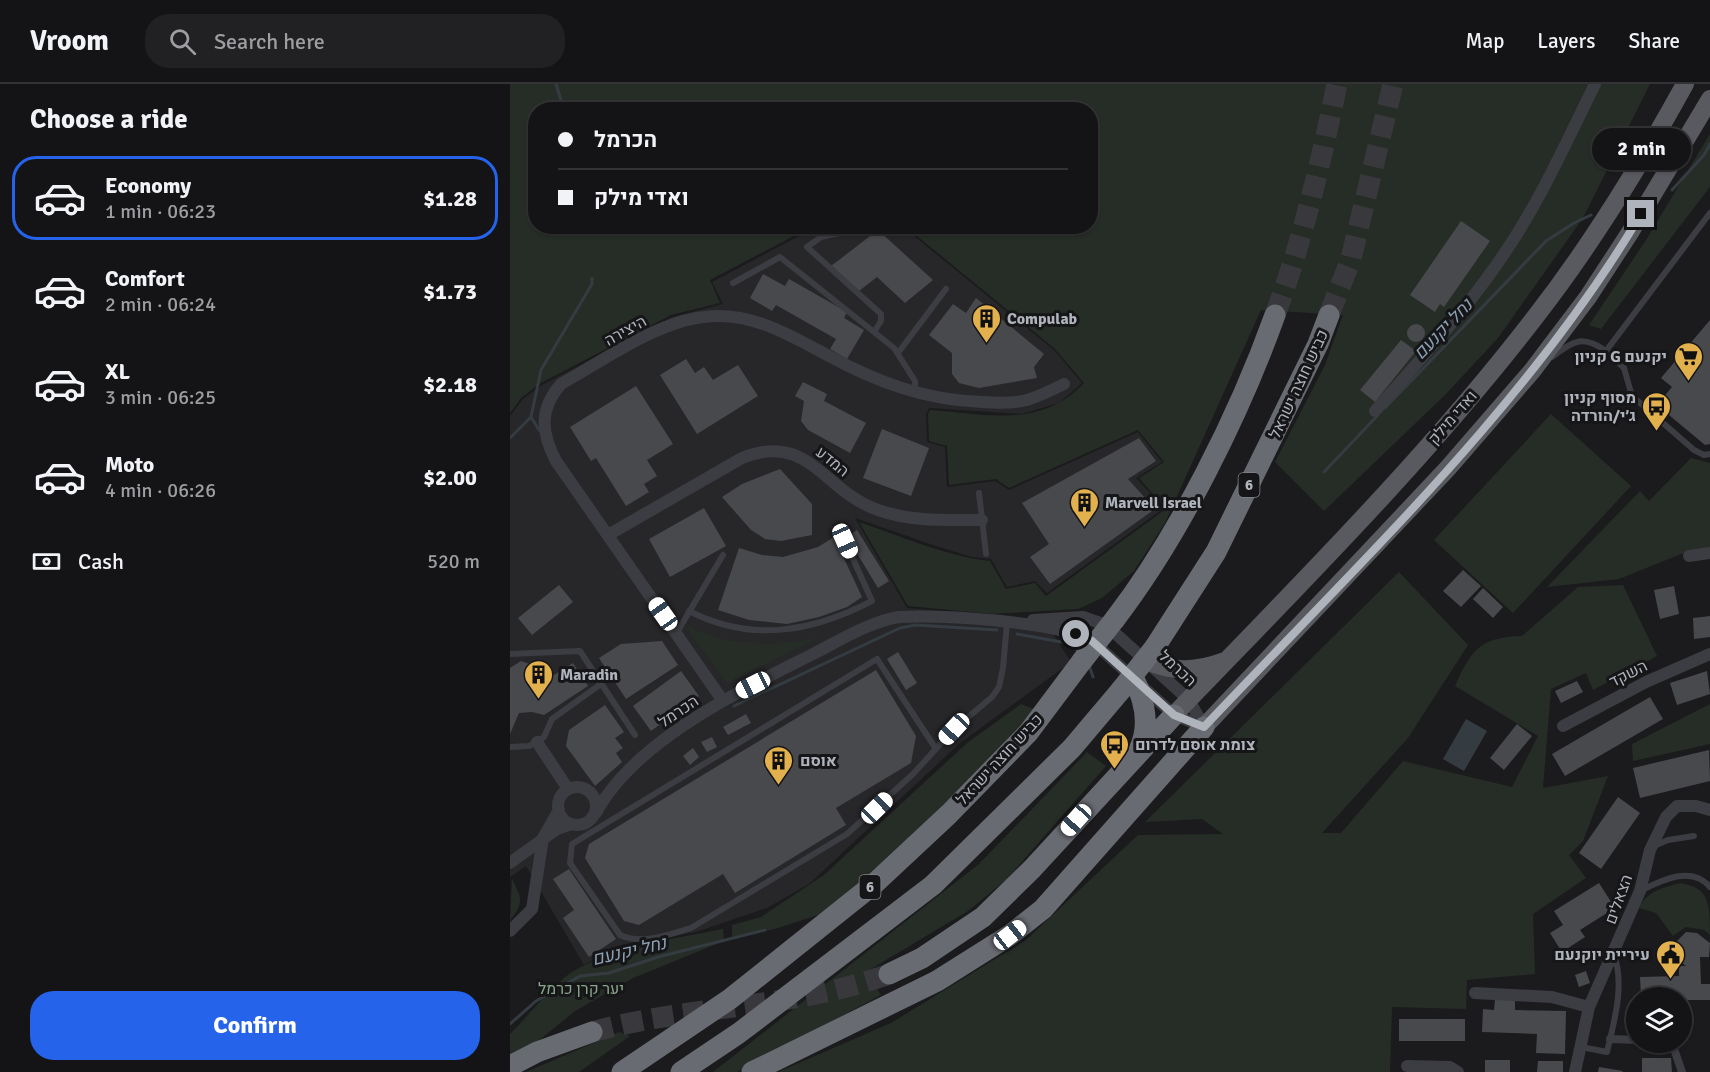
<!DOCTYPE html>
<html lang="en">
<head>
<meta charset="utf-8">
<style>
  :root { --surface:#141416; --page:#212123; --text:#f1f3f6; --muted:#9d9ea1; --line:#333335; --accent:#2563eb }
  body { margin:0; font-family:Signika,Heebo,sans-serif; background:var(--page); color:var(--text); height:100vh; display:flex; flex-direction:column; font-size:22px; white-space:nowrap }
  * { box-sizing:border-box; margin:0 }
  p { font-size:20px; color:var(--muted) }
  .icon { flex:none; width:33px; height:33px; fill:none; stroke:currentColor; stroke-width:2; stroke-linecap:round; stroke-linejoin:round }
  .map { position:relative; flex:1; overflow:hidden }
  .details { display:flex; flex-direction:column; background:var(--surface); width:510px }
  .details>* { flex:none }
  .hud { position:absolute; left:18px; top:18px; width:570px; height:132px; border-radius:24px; box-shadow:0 2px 4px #0004,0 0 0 2px var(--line); display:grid; align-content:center; height:132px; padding:0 30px; background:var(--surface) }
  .controls { position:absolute; left:1116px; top:903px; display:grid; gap:12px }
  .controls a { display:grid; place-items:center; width:66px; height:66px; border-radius:50%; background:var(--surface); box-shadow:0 2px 4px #0004,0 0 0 2px var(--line); font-size:30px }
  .end { position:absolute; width:27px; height:27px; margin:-14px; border:8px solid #afb3bb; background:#111; box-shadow:0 0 0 3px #111 }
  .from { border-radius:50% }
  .bubble { position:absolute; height:42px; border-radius:21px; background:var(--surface); box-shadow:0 2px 4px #0004,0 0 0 2px var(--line); font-size:20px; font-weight:800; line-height:42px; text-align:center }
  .car { position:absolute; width:18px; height:36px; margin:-18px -9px; border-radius:8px; box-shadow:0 0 4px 2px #0007; background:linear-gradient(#fff 24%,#345 0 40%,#fff 0 76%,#345 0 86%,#fff 0) }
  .hud b { display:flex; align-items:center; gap:21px; height:57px; font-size:22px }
  .hud b+b { border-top:2px solid var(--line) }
  .hud i { width:15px; height:15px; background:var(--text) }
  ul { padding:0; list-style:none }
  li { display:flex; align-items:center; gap:18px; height:84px; margin:0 12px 9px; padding:0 18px; border:3px solid transparent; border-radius:24px }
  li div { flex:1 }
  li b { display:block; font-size:22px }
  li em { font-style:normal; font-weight:800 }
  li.on { border-color:var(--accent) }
  li>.icon { width:54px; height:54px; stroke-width:1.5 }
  h2 { padding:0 30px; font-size:27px; line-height:72px }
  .pay { display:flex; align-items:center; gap:15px; height:66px; padding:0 30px; font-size:22px }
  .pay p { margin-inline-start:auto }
  .primary-button { display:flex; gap:12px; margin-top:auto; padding:12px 30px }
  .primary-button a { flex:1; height:69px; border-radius:24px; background:var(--accent); color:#fff; font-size:24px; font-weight:800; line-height:69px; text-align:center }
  header { display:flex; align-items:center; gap:36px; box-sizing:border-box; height:84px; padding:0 30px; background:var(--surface); border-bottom:2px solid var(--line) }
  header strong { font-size:28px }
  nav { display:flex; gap:33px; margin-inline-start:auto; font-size:21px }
  .search { width:420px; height:54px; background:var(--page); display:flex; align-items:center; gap:15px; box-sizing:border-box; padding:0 21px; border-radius:24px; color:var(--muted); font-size:22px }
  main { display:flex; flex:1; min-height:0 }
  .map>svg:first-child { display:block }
  .built { fill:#27272a }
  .green { fill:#252d26 }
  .water { fill:#343c42 }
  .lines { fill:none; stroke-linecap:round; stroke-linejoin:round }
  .stream { stroke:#343c42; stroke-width:3 }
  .building { fill:#48494d }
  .motorway-tunnel { stroke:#39393d; stroke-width:21; stroke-dasharray:21 10; stroke-linecap:butt }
  .service { stroke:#3c3d42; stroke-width:6 }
  .pedestrian { stroke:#3c3d42; stroke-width:8 }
  .minor { stroke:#3c3d42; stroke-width:12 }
  .primary { stroke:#595a60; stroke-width:18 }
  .motorway { stroke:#696b72; stroke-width:21 }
  .motorway-bridge { stroke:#696b72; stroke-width:21 }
  .route { stroke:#afb3bb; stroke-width:8 }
  .labels { text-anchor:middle; stroke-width:6; stroke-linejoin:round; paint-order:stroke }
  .shield { fill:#161618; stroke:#81848a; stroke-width:1.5 }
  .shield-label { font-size:15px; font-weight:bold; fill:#afb3bb }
  .poi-label { font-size:16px; font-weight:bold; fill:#afb3bb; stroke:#161618; text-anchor:start }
  .street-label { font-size:16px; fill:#afb3bb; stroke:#161618 }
  .park-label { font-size:16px; fill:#88a48a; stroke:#161618 }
  .water-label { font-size:18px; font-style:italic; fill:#8a9fb2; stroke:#161618 }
</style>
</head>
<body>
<header>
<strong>Vroom</strong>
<div class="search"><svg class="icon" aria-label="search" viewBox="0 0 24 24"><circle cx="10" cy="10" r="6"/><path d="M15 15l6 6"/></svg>Search here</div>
<nav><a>Map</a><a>Layers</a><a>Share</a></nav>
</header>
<main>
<section class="details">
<h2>Choose a ride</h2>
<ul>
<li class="on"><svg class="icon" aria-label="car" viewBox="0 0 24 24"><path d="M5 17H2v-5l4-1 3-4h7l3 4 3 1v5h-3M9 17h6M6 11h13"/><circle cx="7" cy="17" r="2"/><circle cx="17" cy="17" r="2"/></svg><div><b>Economy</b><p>1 min · 06:23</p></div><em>$1.28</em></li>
<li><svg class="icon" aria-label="car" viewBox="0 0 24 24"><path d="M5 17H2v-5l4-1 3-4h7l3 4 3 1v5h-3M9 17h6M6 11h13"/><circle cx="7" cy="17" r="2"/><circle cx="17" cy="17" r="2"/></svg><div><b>Comfort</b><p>2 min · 06:24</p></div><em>$1.73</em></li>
<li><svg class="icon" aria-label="car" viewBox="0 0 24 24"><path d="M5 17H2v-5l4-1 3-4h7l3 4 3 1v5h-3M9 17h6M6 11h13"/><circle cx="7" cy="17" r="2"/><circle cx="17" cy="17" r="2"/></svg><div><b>XL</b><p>3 min · 06:25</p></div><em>$2.18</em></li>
<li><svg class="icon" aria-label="car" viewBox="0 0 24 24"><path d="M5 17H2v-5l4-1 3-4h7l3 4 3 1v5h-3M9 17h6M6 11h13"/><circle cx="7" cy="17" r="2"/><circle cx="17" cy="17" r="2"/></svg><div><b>Moto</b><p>4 min · 06:26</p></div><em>$2.00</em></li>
</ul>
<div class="pay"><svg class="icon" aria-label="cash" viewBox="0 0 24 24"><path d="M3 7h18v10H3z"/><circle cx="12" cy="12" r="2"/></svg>Cash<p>520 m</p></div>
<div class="primary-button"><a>Confirm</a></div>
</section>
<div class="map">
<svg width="1200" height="988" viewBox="0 0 1200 988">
  <rect width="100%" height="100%" fill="#1b1b1d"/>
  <!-- built -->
  <path class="built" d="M308,142L393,143L544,266L572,299L549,319L512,330L419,324L416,330L417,358L435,363L437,403L485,397L499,406L628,348L652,378L626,394L654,424L537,509L525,497L497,503L481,475L462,473L423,461L345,434L397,524L534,536L561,578L450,659L299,800L257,824L186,848L111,861L74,881L16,782L0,793V332L13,315L32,301L162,233L213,220L202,198Z"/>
  <!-- green -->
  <path class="green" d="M0,0H1140L1073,134L988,254L936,310L814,427L765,378L815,281L833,231L751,226L655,439L624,487L592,514L568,525L482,530L398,522L349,438C391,452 435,472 480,477L496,505L525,499L536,512L656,425L629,394L654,378L628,346L499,404L486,395L439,401L437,362L419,357L418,330L420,326C477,330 531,345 574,299L545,265L396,143L580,142V26H26V142L301,143L200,196L210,219L161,231L31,299L11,314L0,329Z
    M1200,50V103L1091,245L1079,241L1136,156Z
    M1041,330L1121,402L1003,529L924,456Z
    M1181,374L1200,379V465L1171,470L1109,495L1037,503L1130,407L1139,417Z
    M889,488L958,561L898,654L812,749H831L893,677L1002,703L1028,652L945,602C961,566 970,553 1012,552L1068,503L1113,501L1147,572L1083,606L1076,589L1041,605L1033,704L1098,692L1073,757L1059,771L1076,794L1023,830L1025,890L957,896L956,925L882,923L880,988H268L381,939L516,856L628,751L713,750L692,735L635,738Z
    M178,542C220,564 263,562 309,554L217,599L181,551Z
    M511,620L526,626L470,687L342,808L311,830L265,845L222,853V841L251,833L314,791L457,659Z
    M1200,620V660L1123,677L1122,660Z
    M577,668L596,682L496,796L458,827L356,888L371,911L227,988H203L469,780Z
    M2,795C12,814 14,819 0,836Z
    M1170,799C1200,803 1200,821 1200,851L1194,846L1176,843L1163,852L1146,829L1129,824C1137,807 1152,804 1170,799Z
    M213,845L214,857L123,894L65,927L0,980V950C17,933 44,900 62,888C107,862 163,855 213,845Z
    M109,948L120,952L69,988H16Z"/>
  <!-- water -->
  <path class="water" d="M956,635L977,647L954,687L933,675Z"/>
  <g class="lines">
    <!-- stream -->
    <path class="stream" d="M46,0L54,26
      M1162,106L1194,71L1200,60
      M76,142L77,151
      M875,324L1036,157L1064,139L1081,131
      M29,346L21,333L31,286L82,200V194
      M0,354L21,333
      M814,388L868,331
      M507,550L557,559L570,568
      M579,581L583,593
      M224,622L390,544L406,541L487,546
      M0,940L26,917L70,892L99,889L148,873L255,846"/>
  </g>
  <!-- building -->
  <path class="building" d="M951,137L980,157L934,223L930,220L925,228L900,211Z
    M368,146L423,196L395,219L367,193L349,207L321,182Z
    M253,190L275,202L279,195L337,228L334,234L354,246L337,275L320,265L326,255L266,221L262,227L240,214Z
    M466,214L534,270L524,283L527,294L469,304L449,299L442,290V269L419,251L443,220L456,229Z
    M1200,236V360L1195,361L1147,321L1162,303L1151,294Z
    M897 249a9 9 0 1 1 18 0a9 9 0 1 1-18 0Z
    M891,256L906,267L865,318L850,306Z
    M176,275L185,289L194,283L203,296L228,281L248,312L187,350L150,291Z
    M293,298L317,310L314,317L356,339L340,369L298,346L291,337L294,317L285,312Z
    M126,302L163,360L137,376L147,392L134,400L139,408L116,422L86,374L81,377L60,343Z
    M372,345L419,364L401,412L353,394Z
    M629,354L646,377L618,395L645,425L540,500L520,473L539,460L512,419Z
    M270,385L302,420V451L271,457L255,455L241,446L212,413L232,400Z
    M194,424L216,462L160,493L139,455Z
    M347,446L379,497L368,504L337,453Z
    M324,453L352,513L337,523L309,533L277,540L239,536L208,526L229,464L252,471L273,473L308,463Z
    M953,486L971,502L951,523L933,507Z
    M49,501L63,518L22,551L8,534Z
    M1164,502L1169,530L1150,535L1144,506Z
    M973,504L993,523L983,534L963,515Z
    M1200,532V553L1184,555L1183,534Z
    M152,557L168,581L116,615L89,574L111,560Z
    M388,568L407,599L396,606L377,575Z
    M11,577L31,584L39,594L63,579L78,602L34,631L22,628L9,629L0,650V584Z
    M366,586L406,652L401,679L326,724L336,741L225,809L213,790L129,841L114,837L75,774L79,760Z
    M171,587L189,612L141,647L123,622Z
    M1197,587L1200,610L1167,621L1160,599Z
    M1067,597L1073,608L1051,619L1045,607Z
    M1140,613L1153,635L1055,692L1042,670Z
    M95,621L114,648L105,654L113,664L106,669L112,678L85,702L56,662L59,646Z
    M236,630L241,639L218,651L213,643Z
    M1007,640L1022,652L994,686L980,674Z
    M202,653L207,663L197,668L191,658Z
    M183,664L189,673L180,681L173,672Z
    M1199,666L1200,697L1130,714L1123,684Z
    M1108,713L1130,729L1091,785L1069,769Z
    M59,785L106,855L79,873L53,834L64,826L43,795Z
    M1089,799L1105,824L1070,846L1075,853L1052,868L1040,849L1053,841L1044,827Z
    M1176,848L1187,849L1200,859L1199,873H1190L1191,900H1200V916H1178V941H1172V914L1131,913L1130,893L1169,892V882H1176L1167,875V857Z
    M1076,887L1080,899L1069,903L1065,891Z
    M985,915L1005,916V926L1056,927L1055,970L1026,969L1027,950L972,948L973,925L984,926Z
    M889,935H955V957H889Z
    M1132,974H1161L1162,988H1132Z
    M975,976H1000V988H975Z
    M1028,977H1053V988H1027Z
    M1089,983L1113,987L1112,988H1088Z"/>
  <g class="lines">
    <!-- motorway-tunnel -->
    <path class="motorway-tunnel" d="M765,231C793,156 811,78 827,0
      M819,231L841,175L883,0
      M82,948C180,921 283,925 379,890"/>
    <!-- service -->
    <path class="service" d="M1200,129L1096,267L1114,284L1122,312L1184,366L1194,371L1200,370
      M339,147L311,153L297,163L371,230V237L364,248
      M223,199L270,173L384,264L405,297V309
      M388,269L436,205
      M1042,273C1064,257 1072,250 1096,267
      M469,409L476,470
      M179,527C241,559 302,548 362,517L335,457
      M166,550L213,471
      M0,570L70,567L125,651
      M0,663L19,662L27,658L34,653L42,635L91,600
      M426,665L367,575L62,760L60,779L110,851C131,861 159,851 181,844L337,750L403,690L444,645L482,613L489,603L493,584L497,539
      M1144,762L1158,756L1184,752
      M1132,806C1152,796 1182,781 1200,803
      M1071,963L1097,968C1104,938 1115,901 1104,871"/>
    <!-- pedestrian -->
    <path class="pedestrian" d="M1100,955L1126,956
      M1155,958L1162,959L1172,988"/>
    <!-- minor -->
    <path class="minor" d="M865,327C907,279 951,232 987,180C1027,124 1055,61 1085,0
      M98,451L232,374C299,347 313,407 368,426C402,438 437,436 472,436
      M1179,472L1200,469
      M523,536L573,533L596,541L679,616L694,643
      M213,617L46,377C31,348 29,325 51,300C93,277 146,238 194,233C240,227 278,250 317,271C367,298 414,316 472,318C486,319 503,320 517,316C530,312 542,306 554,300
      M1053,642L1136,598L1200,570
      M27,658L58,705
      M48 722a19 19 0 1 1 38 0a19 19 0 1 1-38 0Z
      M86,729C124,657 230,607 301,571C329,557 358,538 389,533C432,531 546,537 582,557L664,631L694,643
      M0,779L47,745L61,740
      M0,847L22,825L33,754L49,726
      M965,909L1042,913L1079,923
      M897,982L940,983L948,988
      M1065,988L1079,923L1130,807L1140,766L1156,733L1167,722H1186L1200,726"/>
    <!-- primary -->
    <path class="primary" d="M637,577C664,589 688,587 715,577
      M664,631C788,502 917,374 1026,232C1082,160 1131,80 1175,0
      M694,643L938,384L1022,287L1078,213L1121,147L1200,15"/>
    <!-- motorway -->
    <path class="motorway" d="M605,535C670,450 729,331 765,231
      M645,563L706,468L808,260L819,231
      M624,595C635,617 640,643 629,666
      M379,890L412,874L473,833L522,785L664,631
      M0,982L27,968L82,948
      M112,988L220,915L364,800L439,730L518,649L572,577
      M171,988L229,949L423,801L562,664L611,606
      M242,988L427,897L500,851L533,825L694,643"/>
    <!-- motorway-bridge -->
    <path class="motorway-bridge" d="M572,577L605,535
      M611,606L645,563"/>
  </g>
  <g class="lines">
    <!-- route -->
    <path class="route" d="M566,550L582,557L664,631L694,643C845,483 1019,320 1131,130"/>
  </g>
  <!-- icons -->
  <defs>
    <symbol id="building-pin" viewBox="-11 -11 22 30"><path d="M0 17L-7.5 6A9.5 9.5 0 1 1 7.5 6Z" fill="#e2b14e" stroke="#161618"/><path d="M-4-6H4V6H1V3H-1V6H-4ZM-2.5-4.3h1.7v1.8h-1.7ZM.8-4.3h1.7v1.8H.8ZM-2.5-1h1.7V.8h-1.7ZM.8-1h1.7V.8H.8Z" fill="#111"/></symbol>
    <symbol id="supermarket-pin" viewBox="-11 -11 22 30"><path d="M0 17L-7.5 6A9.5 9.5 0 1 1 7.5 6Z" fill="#e2b14e" stroke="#161618"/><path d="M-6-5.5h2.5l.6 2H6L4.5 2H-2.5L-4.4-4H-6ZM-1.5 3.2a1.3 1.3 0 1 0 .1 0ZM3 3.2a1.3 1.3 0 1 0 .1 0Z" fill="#111"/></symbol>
    <symbol id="bus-pin" viewBox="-11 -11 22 30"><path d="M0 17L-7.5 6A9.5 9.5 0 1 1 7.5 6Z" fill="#e2b14e" stroke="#161618"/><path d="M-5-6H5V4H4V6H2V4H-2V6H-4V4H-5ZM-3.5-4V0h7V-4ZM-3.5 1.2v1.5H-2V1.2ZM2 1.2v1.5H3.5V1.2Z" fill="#111"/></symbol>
    <symbol id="civic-pin" viewBox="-11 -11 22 30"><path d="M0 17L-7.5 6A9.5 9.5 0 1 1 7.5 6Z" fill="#e2b14e" stroke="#161618"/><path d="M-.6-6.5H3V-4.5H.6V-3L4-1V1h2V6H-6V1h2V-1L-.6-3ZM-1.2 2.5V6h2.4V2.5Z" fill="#111"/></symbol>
  </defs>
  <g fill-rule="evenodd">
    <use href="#building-pin" x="460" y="218" width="33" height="45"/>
    <use href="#supermarket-pin" x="1162" y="256" width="33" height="45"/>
    <use href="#bus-pin" x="1130" y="306" width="33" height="45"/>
    <use href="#building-pin" x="558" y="402" width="33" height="45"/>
    <use href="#building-pin" x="12" y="574" width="33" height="45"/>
    <use href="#bus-pin" x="588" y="644" width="33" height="45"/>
    <use href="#building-pin" x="252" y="660" width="33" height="45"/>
    <use href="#civic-pin" x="1144" y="854" width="33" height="45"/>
  </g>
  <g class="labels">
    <!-- shield labels -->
    <g class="shield">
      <rect x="728.5" y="389" width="21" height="24" rx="4.5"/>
      <rect x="349.5" y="791" width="21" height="24" rx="4.5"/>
    </g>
    <g class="shield-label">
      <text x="739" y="406">6</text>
      <text x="360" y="808">6</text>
    </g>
    <!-- poi labels -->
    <g class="poi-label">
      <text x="497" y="240">Compulab</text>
      <text x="1157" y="278" text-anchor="end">קניון G יקנעם</text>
      <text x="1126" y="319" text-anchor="end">מסוף קניון<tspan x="1126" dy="18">ג׳י/הורדה</tspan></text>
      <text x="595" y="424">Marvell Israel</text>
      <text x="50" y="596">Maradin</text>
      <text x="625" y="666">צומת אוסם לדרום</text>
      <text x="290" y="682">אוסם</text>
      <text x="1140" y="876" text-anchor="end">עיריית יוקנעם</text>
    </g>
    <!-- street labels -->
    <g class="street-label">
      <text transform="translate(115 246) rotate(-29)" y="6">היצירה</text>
      <text transform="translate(788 300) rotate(-65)" y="6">כביש חוצה ישראל</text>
      <text transform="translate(942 333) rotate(-49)" y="6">ואדי מילק</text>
      <text transform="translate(323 377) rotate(39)" y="6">המדע</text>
      <text transform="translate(668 584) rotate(43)" y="6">הכרמל</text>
      <text transform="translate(1118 589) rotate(-27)" y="6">השקד</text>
      <text transform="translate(168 627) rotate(-34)" y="6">הכרמל</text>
      <text transform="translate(489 675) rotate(-47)" y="6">כביש חוצה ישראל</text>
      <text transform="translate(1108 815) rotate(-70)" y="6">הצאלים</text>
    </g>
    <!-- park labels -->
    <g class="park-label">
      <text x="71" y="910">יער קרן כרמל</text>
    </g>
    <!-- water labels -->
    <g class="water-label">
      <text transform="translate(933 245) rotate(-46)" y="6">נחל יקנעם</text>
      <text transform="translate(119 867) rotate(-13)" y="6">נחל יקנעם</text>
    </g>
  </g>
</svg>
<div class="controls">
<a><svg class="icon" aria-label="layers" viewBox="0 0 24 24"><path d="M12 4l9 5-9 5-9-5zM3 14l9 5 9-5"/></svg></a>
</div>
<i class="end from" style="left:566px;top:550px"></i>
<i class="end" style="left:1131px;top:130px"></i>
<div class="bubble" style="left:1082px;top:44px;width:99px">2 min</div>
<i class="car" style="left:335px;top:457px;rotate:156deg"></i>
<i class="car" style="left:153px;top:530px;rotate:325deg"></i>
<i class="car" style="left:243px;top:601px;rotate:243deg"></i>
<i class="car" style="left:444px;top:645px;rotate:223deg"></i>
<i class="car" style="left:367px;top:724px;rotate:46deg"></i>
<i class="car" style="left:566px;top:736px;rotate:222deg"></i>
<i class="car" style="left:500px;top:851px;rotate:52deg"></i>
<div class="hud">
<b><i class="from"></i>הכרמל</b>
<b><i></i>ואדי מילק</b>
</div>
</div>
</main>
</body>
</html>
